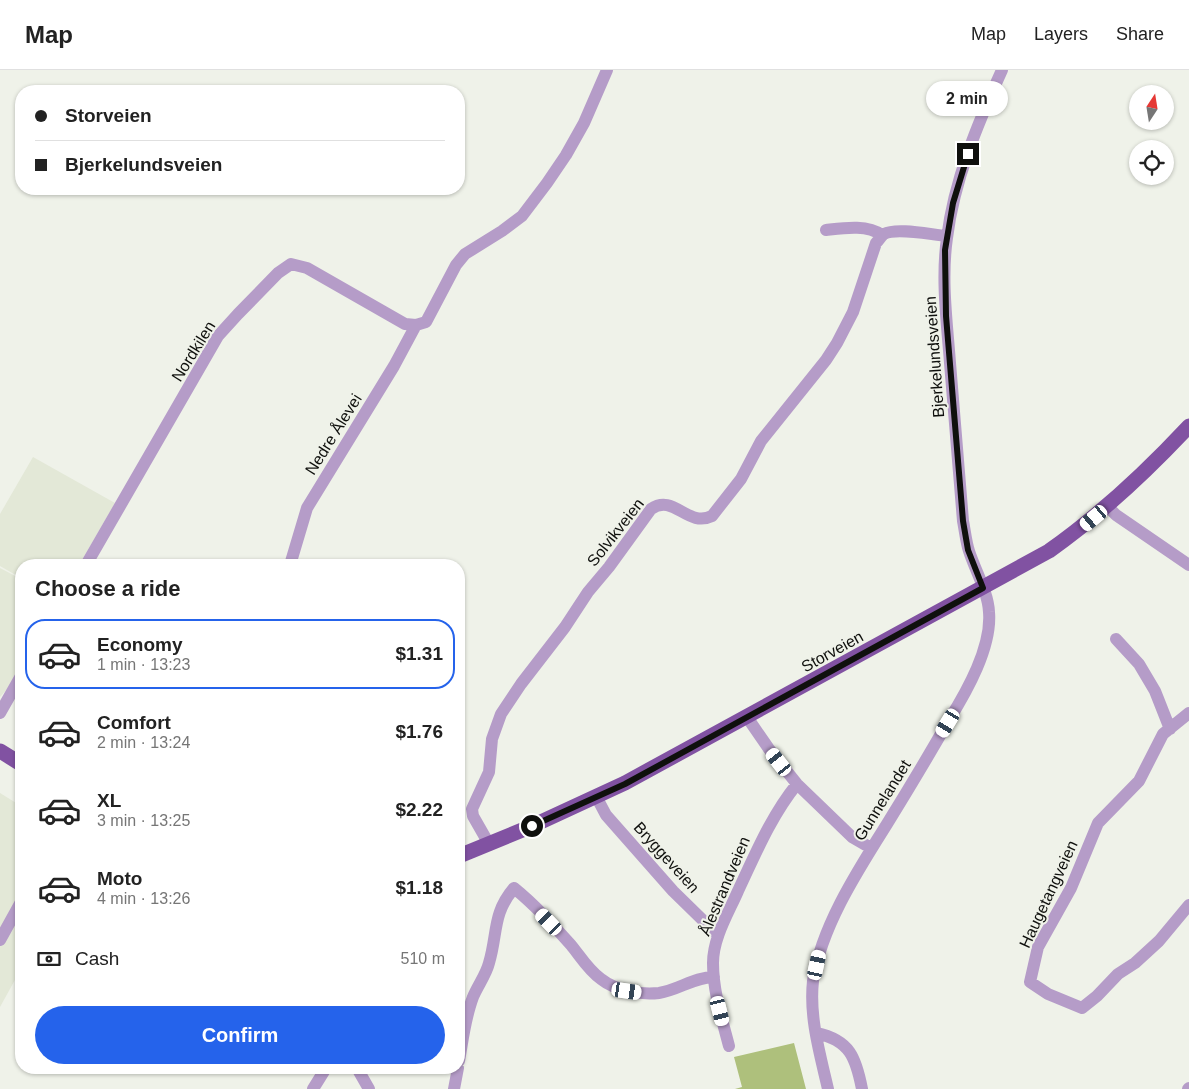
<!DOCTYPE html>
<html lang="en">
<head>
<meta charset="utf-8">
<style>
  :root { --surface:#fff; --page:#f2f2f2; --text:#222; --muted:#767676; --line:#e0e0e0; --accent:#2563eb }
  body { margin:0; font-family:Helvetica,sans-serif; background:var(--page); color:var(--text); height:100vh; display:flex; flex-direction:column; font-size:19px; white-space:nowrap }
  * { box-sizing:border-box; margin:0 }
  p { font-size:16px; color:var(--muted) }
  .icon { flex:none; width:28px; height:28px; fill:none; stroke:currentColor; stroke-width:2; stroke-linecap:round; stroke-linejoin:round }
  .map { position:relative; flex:1; overflow:hidden }
  .drawer { position:absolute; left:15px; top:489px; width:450px; height:515px; display:flex; flex-direction:column; background:var(--surface); border-radius:20px; box-shadow:0 1px 4px #0004 }
  .drawer>* { flex:none }
  .hud { position:absolute; left:15px; top:15px; width:450px; height:110px; border-radius:20px; box-shadow:0 1px 4px #0004; display:grid; align-content:center; height:110px; padding:0 20px; background:var(--surface) }
  .needle { width:32px; rotate:12deg }
  .fabs { position:absolute; left:1129px; top:15px; display:grid; gap:10px }
  .fabs a { display:grid; place-items:center; width:45px; height:45px; border-radius:50%; background:var(--surface); box-shadow:0 1px 4px #0004; font-size:25px }
  .end { position:absolute; width:22px; height:22px; margin:-11px; border:6px solid #0f100d; background:#fff; box-shadow:0 0 0 2px #fff }
  .from { border-radius:50% }
  .bubble { position:absolute; height:35px; border-radius:18px; background:var(--surface); box-shadow:0 1px 4px #0004; font-size:16px; font-weight:700; line-height:35px; text-align:center }
  .car { position:absolute; width:15px; height:30px; margin:-15px -8px; border-radius:6px; box-shadow:0 0 4px 1px #0007; background:linear-gradient(#fff 24%,#345 0 40%,#fff 0 76%,#345 0 86%,#fff 0) }
  .hud b { display:flex; align-items:center; gap:18px; height:48px; font-size:19px }
  .hud b+b { border-top:1px solid var(--line) }
  .hud i { width:12px; height:12px; background:var(--text) }
  ul { padding:0; list-style:none }
  li { display:flex; align-items:center; gap:15px; height:70px; margin:0 10px 8px; padding:0 10px; border:2px solid transparent; border-radius:20px }
  li div { flex:1 }
  li b { display:block; font-size:19px }
  li em { font-style:normal; font-weight:700 }
  li.on { border-color:var(--accent) }
  li>.icon { width:45px; height:45px; stroke-width:1.5 }
  h2 { padding:0 20px; font-size:22px; line-height:60px }
  .pay { display:flex; align-items:center; gap:12px; height:55px; padding:0 20px; font-size:19px }
  .pay p { margin-inline-start:auto }
  .primary-button { display:flex; gap:10px; margin-top:auto; padding:10px 20px }
  .primary-button a { flex:1; height:58px; border-radius:30px; background:var(--accent); color:#fff; font-size:20px; font-weight:700; line-height:58px; text-align:center }
  header { display:flex; align-items:center; gap:30px; box-sizing:border-box; height:70px; padding:0 25px; background:var(--surface); border-bottom:1px solid var(--line) }
  header strong { font-size:24px }
  nav { display:flex; gap:28px; margin-inline-start:auto; font-size:18px }
  .map>svg:first-child { display:block }
  .built { fill:#e3e8d7 }
  .water { fill:#aec07c }
  .lines { fill:none; stroke-linecap:round; stroke-linejoin:round }
  .street { stroke:#b59cc8; stroke-width:12 }
  .primary { stroke:#8152a2; stroke-width:15 }
  .route { stroke:#0f100d; stroke-width:6 }
  .labels { text-anchor:middle; stroke-width:4; stroke-linejoin:round; paint-order:stroke }
  .street-label { font-size:16px; fill:#0f100d; stroke:#eff2e9 }
</style>
</head>
<body>
<header>
<strong>Map</strong>
<nav><a>Map</a><a>Layers</a><a>Share</a></nav>
</header>
<div class="map">
<svg width="1189" height="1019" viewBox="0 0 1189 1019">
  <rect width="100%" height="100%" fill="#eff2e9"/>
  <!-- built -->
  <path class="built" d="M33,387L115,433L79,495H21V508L0,496V444Z
    M0,498L21,509V595L8,618L0,627Z
    M0,723L21,736V899L0,937Z"/>
  <!-- water -->
  <path class="water" d="M794,973L806,1019H735L742,1017L734,987Z"/>
  <g class="lines">
    <!-- street -->
    <path class="street" d="M826,160C843,158 867,154 882,165
      M1107,436L1116,445L1189,495
      M86,495L218,266L238,244L278,203L291,194L307,198L405,254L416,255L426,252L456,195L465,184L502,161L522,146L547,113L566,85L584,53L607,0
      M290,495L307,438L394,296L416,255
      M1116,569L1139,594L1155,621L1170,659
      M0,643L21,606
      M1189,643L1163,664L1139,711L1098,753L1071,818L1038,877L1030,912L1048,924L1082,938L1097,926L1118,904L1135,893L1159,871L1189,835
      M747,647L769,679L797,714L852,767L871,778
      M597,728L606,745L673,821L718,865
      M489,774L473,746L472,739L489,702L492,669L501,644L521,614L565,557L588,522L609,497L651,439C674,423 687,458 712,446L741,409L761,371L826,290L837,273L853,242L876,173C879,170 881,166 884,164C897,157 932,165 947,166
      M0,870L21,832
      M816,963C850,970 856,988 862,1019
      M729,976C722,949 713,921 713,893C713,868 728,844 738,821C755,785 771,746 797,714
      M459,991C463,969 465,948 473,927C478,915 486,905 489,893C498,863 492,844 514,818C535,835 553,855 571,875C580,886 589,901 601,909C616,921 641,925 659,923C679,920 694,907 714,907
      M357,998L369,1019
      M313,1019L326,998
      M454,1019L458,998
      M828,1019C820,984 809,947 813,911C821,857 858,800 887,754C908,720 929,685 949,650C967,621 992,577 989,542C988,522 975,500 969,481C966,472 965,461 963,451C959,398 954,346 950,293C947,252 941,209 947,168C954,110 978,53 1002,0
      M1188,1019L1189,1018"/>
    <!-- primary -->
    <path class="primary" d="M0,681L21,694
      M459,786L532,756L625,713L1049,481C1100,445 1146,402 1189,356"/>
  </g>
  <g class="lines">
    <!-- route -->
    <path class="route" d="M532,756L625,714L983,518L968,480L963,451L946,246L945,180L953,133L968,84"/>
  </g>
  <g class="labels">
    <!-- street labels -->
    <g class="street-label">
      <text transform="translate(193 281) rotate(-58)" y="6">Nordkilen</text>
      <text transform="translate(934 287) rotate(-94)" y="6">Bjerkelundsveien</text>
      <text transform="translate(333 364) rotate(-58)" y="6">Nedre Ålevei</text>
      <text transform="translate(615 462) rotate(-52)" y="6">Solvikveien</text>
      <text transform="translate(832 581) rotate(-29)" y="6">Storveien</text>
      <text transform="translate(882 730) rotate(-58)" y="6">Gunnelandet</text>
      <text transform="translate(667 787) rotate(48)" y="6">Bryggeveien</text>
      <text transform="translate(724 816) rotate(-67)" y="6">Ålestrandveien</text>
      <text transform="translate(1048 824) rotate(-65)" y="6">Haugetangveien</text>
    </g>
  </g>
</svg>
<div class="fabs">
<a><svg class="needle" viewBox="-14 -14 28 28"><path d="M0-13l5 13h-10z" fill="#e53935"/><path d="M0 13l5-13h-10z" fill="#767676"/></svg></a>
<a><svg class="icon" aria-label="locate" viewBox="0 0 24 24"><circle cx="12" cy="12" r="6"/><path d="M12 2v4M12 18v4M2 12h4M18 12h4"/></svg></a>
</div>
<i class="end from" style="left:532px;top:756px"></i>
<i class="end" style="left:968px;top:84px"></i>
<div class="bubble" style="left:926px;top:11px;width:82px">2 min</div>
<i class="car" style="left:1094px;top:448px;rotate:230deg"></i>
<i class="car" style="left:948px;top:653px;rotate:211deg"></i>
<i class="car" style="left:779px;top:692px;rotate:322deg"></i>
<i class="car" style="left:549px;top:852px;rotate:316deg"></i>
<i class="car" style="left:817px;top:895px;rotate:12deg"></i>
<i class="car" style="left:627px;top:921px;rotate:98deg"></i>
<i class="car" style="left:720px;top:941px;rotate:166deg"></i>
<div class="hud">
<b><i class="from"></i>Storveien</b>
<b><i></i>Bjerkelundsveien</b>
</div>
<section class="drawer">
<h2>Choose a ride</h2>
<ul>
<li class="on"><svg class="icon" aria-label="car" viewBox="0 0 24 24"><path d="M5 17H2v-5l4-1 3-4h7l3 4 3 1v5h-3M9 17h6M6 11h13"/><circle cx="7" cy="17" r="2"/><circle cx="17" cy="17" r="2"/></svg><div><b>Economy</b><p>1 min · 13:23</p></div><em>$1.31</em></li>
<li><svg class="icon" aria-label="car" viewBox="0 0 24 24"><path d="M5 17H2v-5l4-1 3-4h7l3 4 3 1v5h-3M9 17h6M6 11h13"/><circle cx="7" cy="17" r="2"/><circle cx="17" cy="17" r="2"/></svg><div><b>Comfort</b><p>2 min · 13:24</p></div><em>$1.76</em></li>
<li><svg class="icon" aria-label="car" viewBox="0 0 24 24"><path d="M5 17H2v-5l4-1 3-4h7l3 4 3 1v5h-3M9 17h6M6 11h13"/><circle cx="7" cy="17" r="2"/><circle cx="17" cy="17" r="2"/></svg><div><b>XL</b><p>3 min · 13:25</p></div><em>$2.22</em></li>
<li><svg class="icon" aria-label="car" viewBox="0 0 24 24"><path d="M5 17H2v-5l4-1 3-4h7l3 4 3 1v5h-3M9 17h6M6 11h13"/><circle cx="7" cy="17" r="2"/><circle cx="17" cy="17" r="2"/></svg><div><b>Moto</b><p>4 min · 13:26</p></div><em>$1.18</em></li>
</ul>
<div class="pay"><svg class="icon" aria-label="cash" viewBox="0 0 24 24"><path d="M3 7h18v10H3z"/><circle cx="12" cy="12" r="2"/></svg>Cash<p>510 m</p></div>
<div class="primary-button"><a>Confirm</a></div>
</section>
</div>
</body>
</html>
